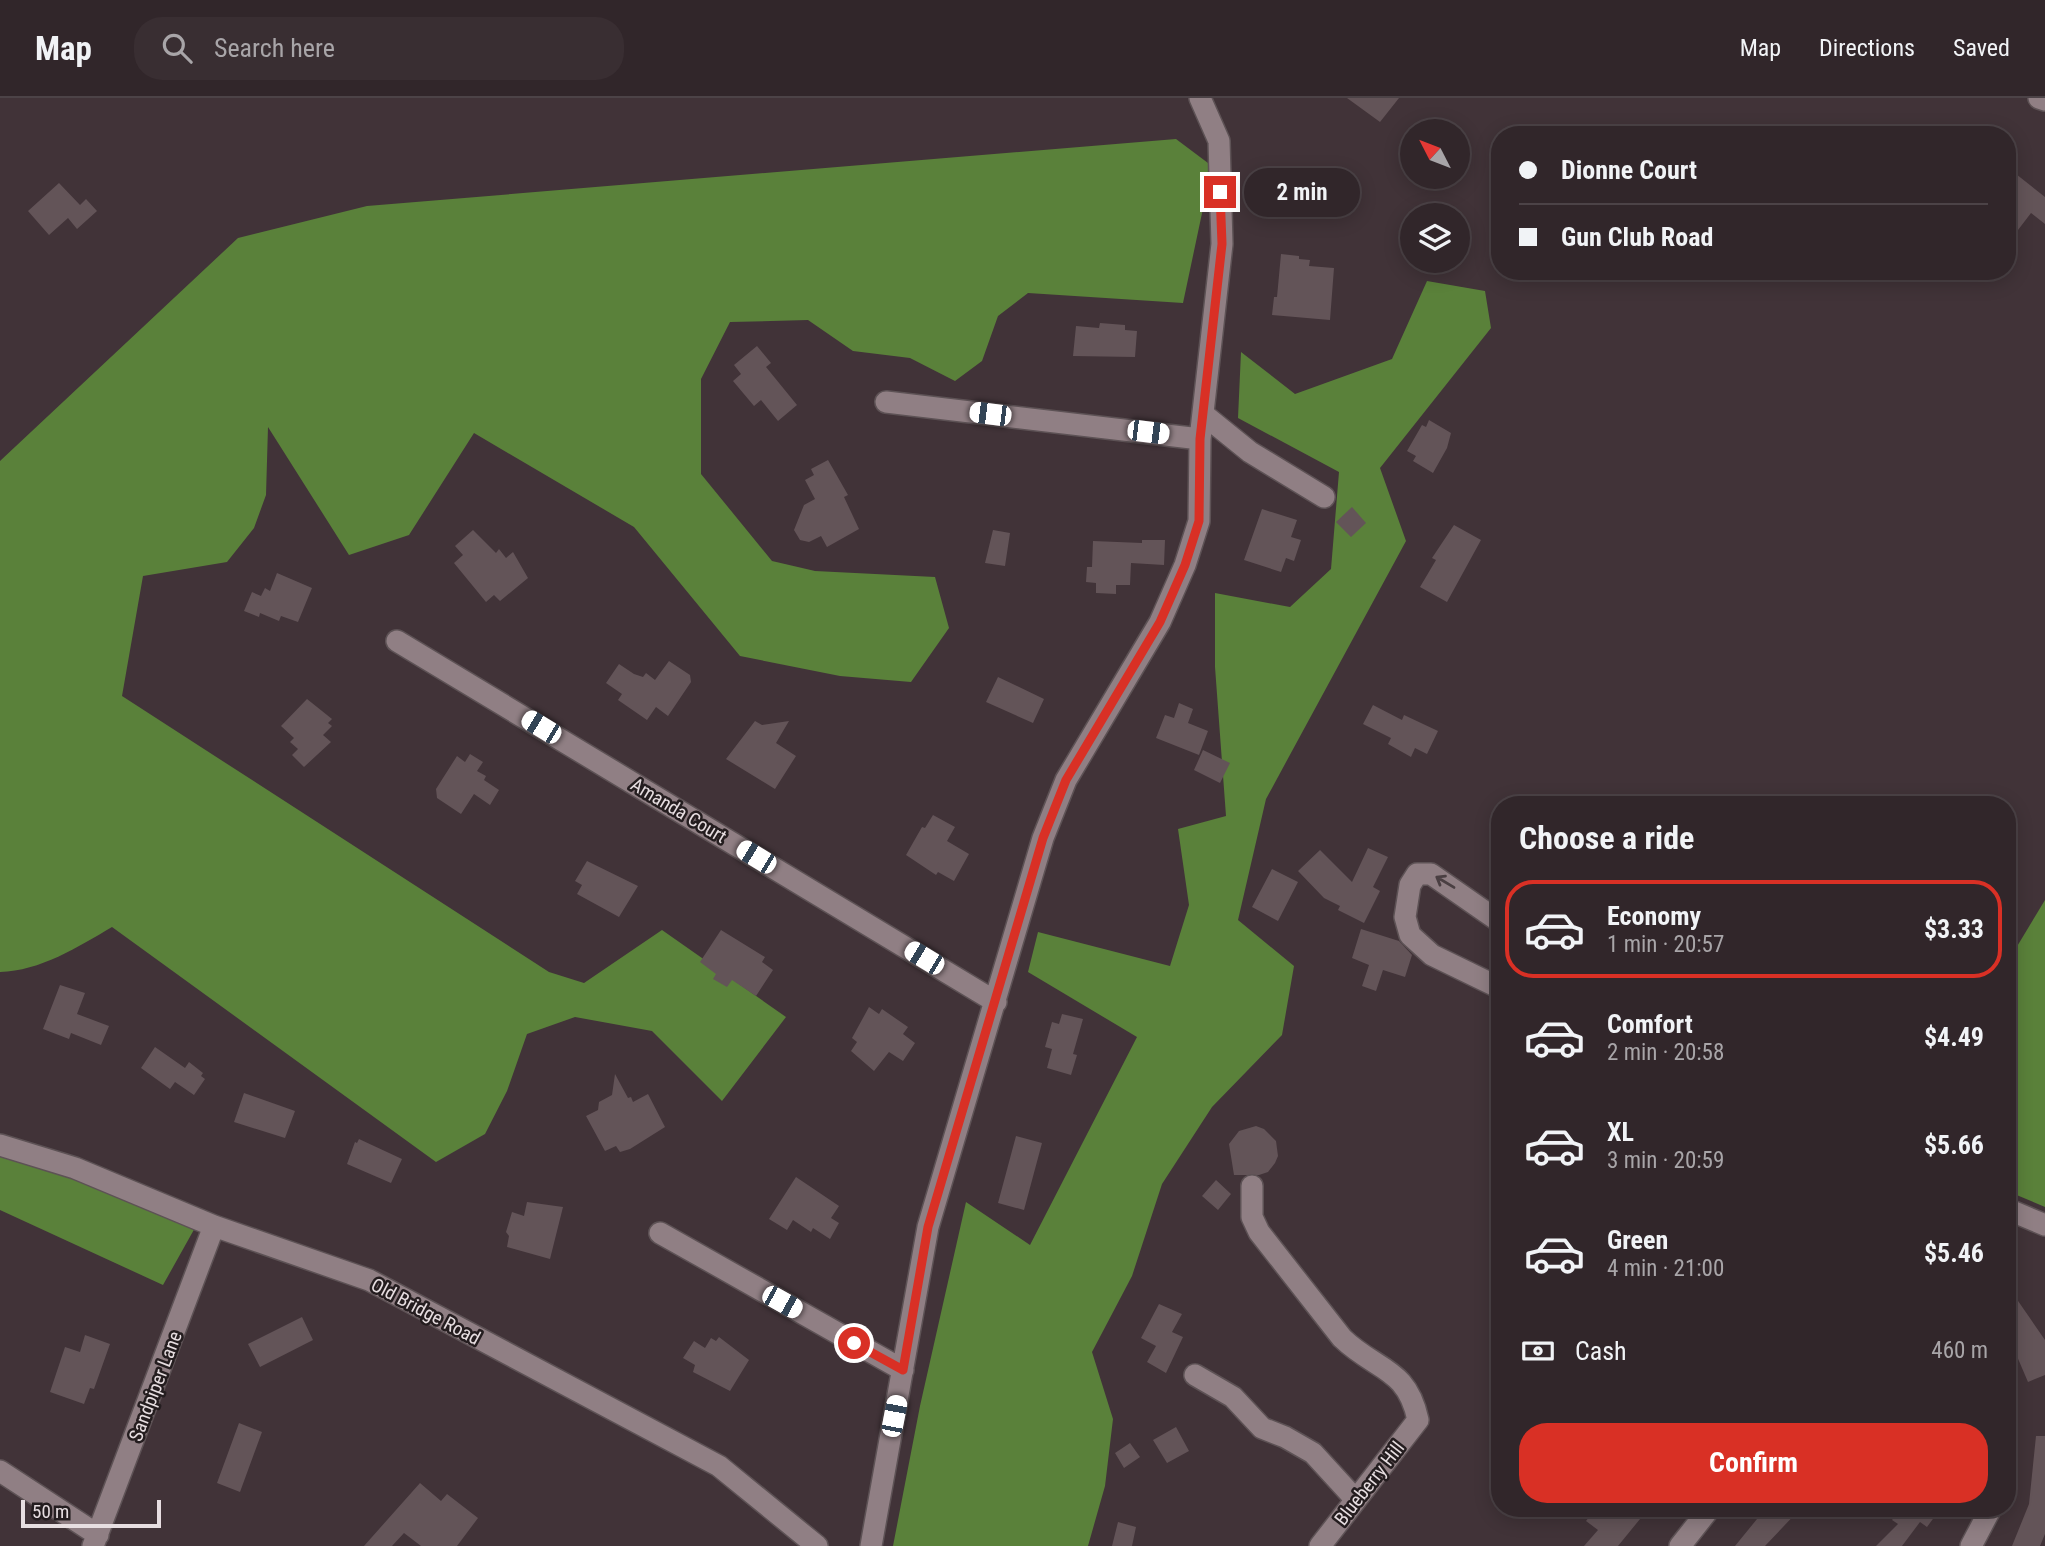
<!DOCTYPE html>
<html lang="en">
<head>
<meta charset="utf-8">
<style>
  :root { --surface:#31262a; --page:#392e32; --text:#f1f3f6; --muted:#a8a5a8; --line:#4c4347; --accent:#d93025 }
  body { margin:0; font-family:"Roboto Condensed",sans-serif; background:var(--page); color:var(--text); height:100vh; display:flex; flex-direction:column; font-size:26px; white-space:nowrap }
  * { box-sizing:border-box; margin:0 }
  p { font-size:23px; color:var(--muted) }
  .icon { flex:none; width:38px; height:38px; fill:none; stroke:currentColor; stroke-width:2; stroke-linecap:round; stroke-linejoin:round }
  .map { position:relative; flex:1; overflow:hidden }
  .panel { position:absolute; left:1491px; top:698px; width:525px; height:721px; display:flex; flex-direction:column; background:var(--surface); border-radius:28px; box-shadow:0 4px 18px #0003,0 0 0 2px var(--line) }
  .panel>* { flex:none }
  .banner { position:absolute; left:1491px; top:28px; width:525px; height:154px; border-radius:28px; box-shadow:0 4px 18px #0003,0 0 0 2px var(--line); display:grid; align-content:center; height:154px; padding:0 28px; background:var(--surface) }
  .needle { width:46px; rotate:312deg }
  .buttons { position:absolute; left:1400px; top:21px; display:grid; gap:14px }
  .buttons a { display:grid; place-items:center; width:70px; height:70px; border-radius:50%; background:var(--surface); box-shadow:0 4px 18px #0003,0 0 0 2px var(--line); font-size:35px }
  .scale { position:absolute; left:21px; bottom:18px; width:140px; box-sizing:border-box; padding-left:7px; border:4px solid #e7dee1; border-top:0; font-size:19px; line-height:24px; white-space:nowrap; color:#e7dee1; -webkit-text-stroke:5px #241d1f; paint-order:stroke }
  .end { position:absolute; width:32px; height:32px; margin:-16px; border:9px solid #d93025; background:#fff; box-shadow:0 0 0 4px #fff }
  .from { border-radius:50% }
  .bubble { position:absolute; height:49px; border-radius:24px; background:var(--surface); box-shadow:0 4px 18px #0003,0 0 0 2px var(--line); font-size:23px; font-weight:700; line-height:49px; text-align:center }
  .car { position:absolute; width:21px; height:42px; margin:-21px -10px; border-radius:9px; box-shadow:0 0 5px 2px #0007; background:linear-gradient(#fff 24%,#345 0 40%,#fff 0 76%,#345 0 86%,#fff 0) }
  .banner b { display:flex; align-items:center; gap:24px; height:66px; font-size:26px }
  .banner b+b { border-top:2px solid var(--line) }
  .banner i { width:18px; height:18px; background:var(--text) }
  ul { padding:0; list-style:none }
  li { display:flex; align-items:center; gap:21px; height:98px; margin:0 14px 10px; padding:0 14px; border:4px solid transparent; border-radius:28px }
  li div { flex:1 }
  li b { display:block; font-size:26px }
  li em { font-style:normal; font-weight:700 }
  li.current { border-color:var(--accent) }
  li>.icon { width:63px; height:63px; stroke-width:1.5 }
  h2 { padding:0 28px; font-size:32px; line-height:84px }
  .pay { display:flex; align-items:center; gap:18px; height:77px; padding:0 28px; font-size:26px }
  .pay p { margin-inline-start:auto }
  .primary-button { display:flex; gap:14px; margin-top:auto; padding:14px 28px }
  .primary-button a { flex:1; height:80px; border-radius:28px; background:var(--accent); color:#fff; font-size:28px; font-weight:700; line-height:80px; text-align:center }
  header { display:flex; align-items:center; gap:42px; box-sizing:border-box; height:98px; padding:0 35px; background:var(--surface); border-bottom:2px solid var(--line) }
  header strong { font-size:33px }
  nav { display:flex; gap:38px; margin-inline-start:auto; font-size:24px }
  .search { width:490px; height:63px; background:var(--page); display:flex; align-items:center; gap:18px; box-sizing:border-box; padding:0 24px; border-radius:28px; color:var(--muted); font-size:26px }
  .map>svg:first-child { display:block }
  .forest { fill:#5a813a }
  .building { fill:#635458 }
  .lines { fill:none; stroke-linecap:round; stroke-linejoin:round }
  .minor-casing { stroke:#5d5255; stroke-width:24 }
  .minor { stroke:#907f84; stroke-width:21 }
  .oneway { stroke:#4a3f42 }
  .route { stroke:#d93025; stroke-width:9 }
  .labels { text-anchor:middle; stroke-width:5; stroke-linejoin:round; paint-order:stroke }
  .street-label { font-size:19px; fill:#e7dee1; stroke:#241d1f }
</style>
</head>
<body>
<header>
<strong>Map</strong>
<div class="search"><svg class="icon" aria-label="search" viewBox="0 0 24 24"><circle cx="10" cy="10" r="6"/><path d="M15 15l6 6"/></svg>Search here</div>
<nav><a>Map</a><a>Directions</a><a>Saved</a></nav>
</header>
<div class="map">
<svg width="2045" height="1448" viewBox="0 0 2045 1448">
  <rect width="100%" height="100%" fill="#413338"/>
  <!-- forest -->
  <path class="forest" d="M1176,41L1212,68L1183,205L1028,195L998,218L982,263L955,283L910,260L853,253L808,222L730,224L701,281V376L772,463L815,473L935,479L949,530L911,584L840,578L740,558L634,429L474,335L409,437L349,457L268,329L266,397L254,430L227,464L143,478L122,598L549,874L584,885L662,832L786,919L722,1003L652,933L575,919L527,936L507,993L485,1036L436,1064L112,829C78,849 40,873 0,874V363L238,140L367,108Z
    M1427,183L1485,193L1491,230L1380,370L1406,443L1266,701L1238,822L1294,868L1282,937L1212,1009L1162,1086L1132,1178L1092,1254L1113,1321L1105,1388L1088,1448H893L920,1308L966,1104L1030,1147L1137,939L1028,874L1038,834L1170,868L1189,807L1178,731L1226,718L1215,569V495L1290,509L1331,471L1339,374L1238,320L1241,254L1295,296L1392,261Z
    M2045,802V1109L2007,1093V865Z
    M0,1052L62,1074L196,1128L163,1187L0,1112Z"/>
  <!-- building -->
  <path class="building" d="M1347,0H1399L1380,24Z
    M2016,76L2045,99V126L2031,115L2018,132L2007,124V87Z
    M59,85L80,107L86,101L97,113L77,131L68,120L49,137L28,113Z
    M1281,156L1299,158V161L1310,162L1309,168L1334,170L1330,222L1272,217L1274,199H1277Z
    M1100,225L1125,227V232L1137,233L1135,259L1073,258L1076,228L1099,230Z
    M757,248L771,265L766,269L797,307L778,323L761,302L754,308L733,283L741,276L734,267Z
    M1429,322L1451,335L1447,350L1433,375L1413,363L1416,358L1407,353L1422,327L1426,329Z
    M828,362L848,397L844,399L859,431L827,449L821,438L809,444L800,442L794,432L804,407L815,401L805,382L814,377L811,371Z
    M1352,409L1366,425L1351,439L1336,424Z
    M1262,411L1297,422L1291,439L1301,442L1294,463L1286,460L1281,474L1244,462Z
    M1454,427L1481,442L1447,504L1420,489L1436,462L1432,460Z
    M473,432L496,455L499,451L506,460L513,454L528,480L500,503L494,497L486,504L454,465L463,457L455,448Z
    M993,432L1010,435L1005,468L985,465Z
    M1142,442H1165L1164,467L1131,465L1130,487H1116V496L1096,495V485L1086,484L1087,469H1092L1093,443L1142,445Z
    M277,475L312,490L298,524L281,518L279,523L260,515L259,519L244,513L252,494L261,498L265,490L270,493Z
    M669,563L690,577L691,584L668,618L656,609L647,622L618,602L622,596L606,585L619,566L634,576L643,579L646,575L655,582Z
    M998,579L1044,601L1033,625L986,604Z
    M307,601L332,621L328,625L332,628L323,637L331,644L304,669L292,657L298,651L290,644L294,640L281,628Z
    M1179,605L1193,611L1188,625L1208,633L1199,657L1156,640L1165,617L1174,620Z
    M1373,607L1402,622L1404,617L1438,633L1427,656L1415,650L1411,659L1388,646L1391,640L1363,626Z
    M755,623L762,627L789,623L776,645L796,658L775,691L726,661Z
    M1203,652L1230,665L1220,685L1194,672Z
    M470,656L483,664L477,673L486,678L484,682L499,692L490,707L474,696L461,716L437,700L436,691L457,658L465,664Z
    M933,717L955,729L947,743L969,756L954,783L938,774L936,777L906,757L922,729L925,730Z
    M1368,750L1388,759L1373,789L1380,793L1364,825L1338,812L1340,808L1324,800L1298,773L1320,752L1352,784Z
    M587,763L638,788L619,819L577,796L582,787L575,783Z
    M1272,771L1298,784L1278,823L1252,809Z
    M1361,831L1399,843L1412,857L1405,879L1383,872L1376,893L1362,888L1369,867L1352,860Z
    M721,832L765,859L762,864L773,872L756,898L732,882L727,889L713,881L716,876L700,864Z
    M60,887L85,895L77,916L109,928L101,947L71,935L69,941L43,931Z
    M869,909L879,916L882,911L908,929L903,936L915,945L903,963L889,954L874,973L851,953L857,944L852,940Z
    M1062,916L1083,921L1073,956L1077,957L1071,977L1047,970L1052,951L1045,949L1052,924L1059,926Z
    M155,949L185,970L189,964L203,975L201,978L205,981L194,997L175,984L170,991L141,970Z
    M615,976L628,1000L631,999L633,1004L648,996L665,1029L630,1051L620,1054L616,1048L605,1053L586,1018L598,1012L599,1004L612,997Z
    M244,995L295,1013L285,1040L234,1024Z
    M1256,1028L1264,1031L1276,1043L1278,1058L1275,1065L1268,1074L1259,1077H1234L1229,1046L1239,1033Z
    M1016,1038L1042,1045L1024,1112L998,1105Z
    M359,1041L402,1061L391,1085L347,1066L355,1044L357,1045Z
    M796,1079L839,1108L831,1120L839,1125L830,1141L813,1130L811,1134L793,1122L787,1132L769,1121Z
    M1216,1082L1231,1096L1218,1112L1202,1098Z
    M527,1104L563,1109L550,1161L507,1149L509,1138L506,1134L512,1114L524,1118Z
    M2007,1187L2045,1242V1277L2028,1284L2007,1235Z
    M1159,1206L1182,1216L1172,1234L1183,1239L1166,1275L1147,1264L1156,1248L1141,1240Z
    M302,1219L313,1242L260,1269L248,1246Z
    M85,1237L110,1246L94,1291L90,1290L84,1306L50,1294L65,1249L80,1254Z
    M719,1239L749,1262L730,1293L693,1274L695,1267L683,1260L694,1243L705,1250L711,1240L716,1243Z
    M239,1325L262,1334L240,1394L217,1385Z
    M1176,1329L1189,1353L1167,1365L1153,1342Z
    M2036,1338H2045V1436L2040,1448H2012L2029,1406Z
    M1130,1345L1140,1359L1124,1370L1115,1355Z
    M420,1385L441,1403L447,1396L478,1420L457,1448H421L404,1435L392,1448H364Z
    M1596,1410H1649L1618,1448H1584L1598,1432L1586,1423Z
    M1766,1410H1801L1765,1448H1735Z
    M1901,1410H1941L1927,1429L1920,1424L1902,1448H1876L1898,1426L1892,1422Z
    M1118,1424L1136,1429L1132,1448H1112Z"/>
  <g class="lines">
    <defs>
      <path id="minor" d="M2039,0L2045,2
        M886,304L1200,341
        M1203,316L1250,354L1324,399
        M397,543L996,904
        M1500,824L1431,776H1417L1410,787L1405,819L1410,837L1432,857L1500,890
        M0,1047L75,1070L214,1128L369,1182L719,1368L817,1448
        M1252,1088V1119L1259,1134L1342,1240C1376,1273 1407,1269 1418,1322L1320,1448
        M2007,1111L2045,1127
        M660,1135L903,1272
        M1195,1277L1233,1299L1262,1330L1285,1339L1313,1355L1356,1402
        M0,1373L98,1437
        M93,1448L214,1128
        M871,1448L928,1129L1043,740L1066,682L1160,524L1185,467L1199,423L1200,341L1222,146L1219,43L1200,0
        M1680,1448L1710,1410
        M1971,1448L1991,1410"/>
    </defs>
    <!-- minor casing -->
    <use href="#minor" class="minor-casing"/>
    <!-- minor -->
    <use href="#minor" class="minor"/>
  </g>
  <!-- one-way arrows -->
  <defs><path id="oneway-shaft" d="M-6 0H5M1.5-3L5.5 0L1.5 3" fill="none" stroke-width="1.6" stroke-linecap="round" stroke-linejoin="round" transform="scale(1.75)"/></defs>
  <use class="oneway" href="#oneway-shaft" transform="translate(1445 784) rotate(-149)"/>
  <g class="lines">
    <!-- route -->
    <path class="route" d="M854,1245L903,1272L928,1129L1043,740L1066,682L1160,524L1185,467L1199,423L1200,341L1222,146L1220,94"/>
  </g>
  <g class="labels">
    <!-- street labels -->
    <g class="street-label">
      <text transform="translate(679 712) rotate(31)" y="7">Amanda Court</text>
      <text transform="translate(426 1213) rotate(28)" y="7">Old Bridge Road</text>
      <text transform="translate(155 1288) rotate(-69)" y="7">Sandpiper Lane</text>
      <text transform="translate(1369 1385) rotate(-52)" y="7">Blueberry Hill</text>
    </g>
  </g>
</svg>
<div class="buttons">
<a><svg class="needle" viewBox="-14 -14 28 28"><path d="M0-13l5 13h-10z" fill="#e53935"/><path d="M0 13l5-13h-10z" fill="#a8a5a8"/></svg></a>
<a><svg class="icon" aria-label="layers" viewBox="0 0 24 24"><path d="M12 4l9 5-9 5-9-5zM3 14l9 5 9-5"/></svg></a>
</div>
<div class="scale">50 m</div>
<i class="end from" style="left:854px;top:1245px"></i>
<i class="end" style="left:1220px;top:94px"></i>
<div class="bubble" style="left:1244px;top:70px;width:116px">2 min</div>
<i class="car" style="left:990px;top:316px;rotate:277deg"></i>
<i class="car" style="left:1148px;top:334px;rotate:97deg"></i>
<i class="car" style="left:541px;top:629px;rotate:301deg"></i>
<i class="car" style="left:756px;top:759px;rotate:301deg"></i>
<i class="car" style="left:924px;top:860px;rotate:301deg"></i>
<i class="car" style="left:782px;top:1204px;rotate:119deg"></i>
<i class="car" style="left:894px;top:1318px;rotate:11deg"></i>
<div class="banner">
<b><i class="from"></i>Dionne Court</b>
<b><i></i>Gun Club Road</b>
</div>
<section class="panel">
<h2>Choose a ride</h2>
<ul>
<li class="current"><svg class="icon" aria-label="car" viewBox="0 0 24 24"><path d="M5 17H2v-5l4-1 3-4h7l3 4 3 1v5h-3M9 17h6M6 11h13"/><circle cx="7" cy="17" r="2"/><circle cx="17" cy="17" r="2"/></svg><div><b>Economy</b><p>1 min · 20:57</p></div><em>$3.33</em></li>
<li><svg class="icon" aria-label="car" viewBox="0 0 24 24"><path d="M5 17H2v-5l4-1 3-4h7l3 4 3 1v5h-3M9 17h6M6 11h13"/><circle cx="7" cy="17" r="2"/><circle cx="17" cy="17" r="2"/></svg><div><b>Comfort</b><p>2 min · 20:58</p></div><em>$4.49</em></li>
<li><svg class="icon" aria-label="car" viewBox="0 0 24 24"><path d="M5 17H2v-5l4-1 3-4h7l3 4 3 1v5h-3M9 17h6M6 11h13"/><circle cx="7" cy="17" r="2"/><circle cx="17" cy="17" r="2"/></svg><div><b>XL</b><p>3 min · 20:59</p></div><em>$5.66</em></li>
<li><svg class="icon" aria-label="car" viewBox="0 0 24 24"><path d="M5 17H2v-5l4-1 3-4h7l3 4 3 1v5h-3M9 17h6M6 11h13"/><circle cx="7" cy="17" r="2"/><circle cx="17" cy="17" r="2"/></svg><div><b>Green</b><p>4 min · 21:00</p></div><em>$5.46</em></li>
</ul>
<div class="pay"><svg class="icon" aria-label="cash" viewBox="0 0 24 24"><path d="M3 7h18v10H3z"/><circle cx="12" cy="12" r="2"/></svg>Cash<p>460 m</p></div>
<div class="primary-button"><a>Confirm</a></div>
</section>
</div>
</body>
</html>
